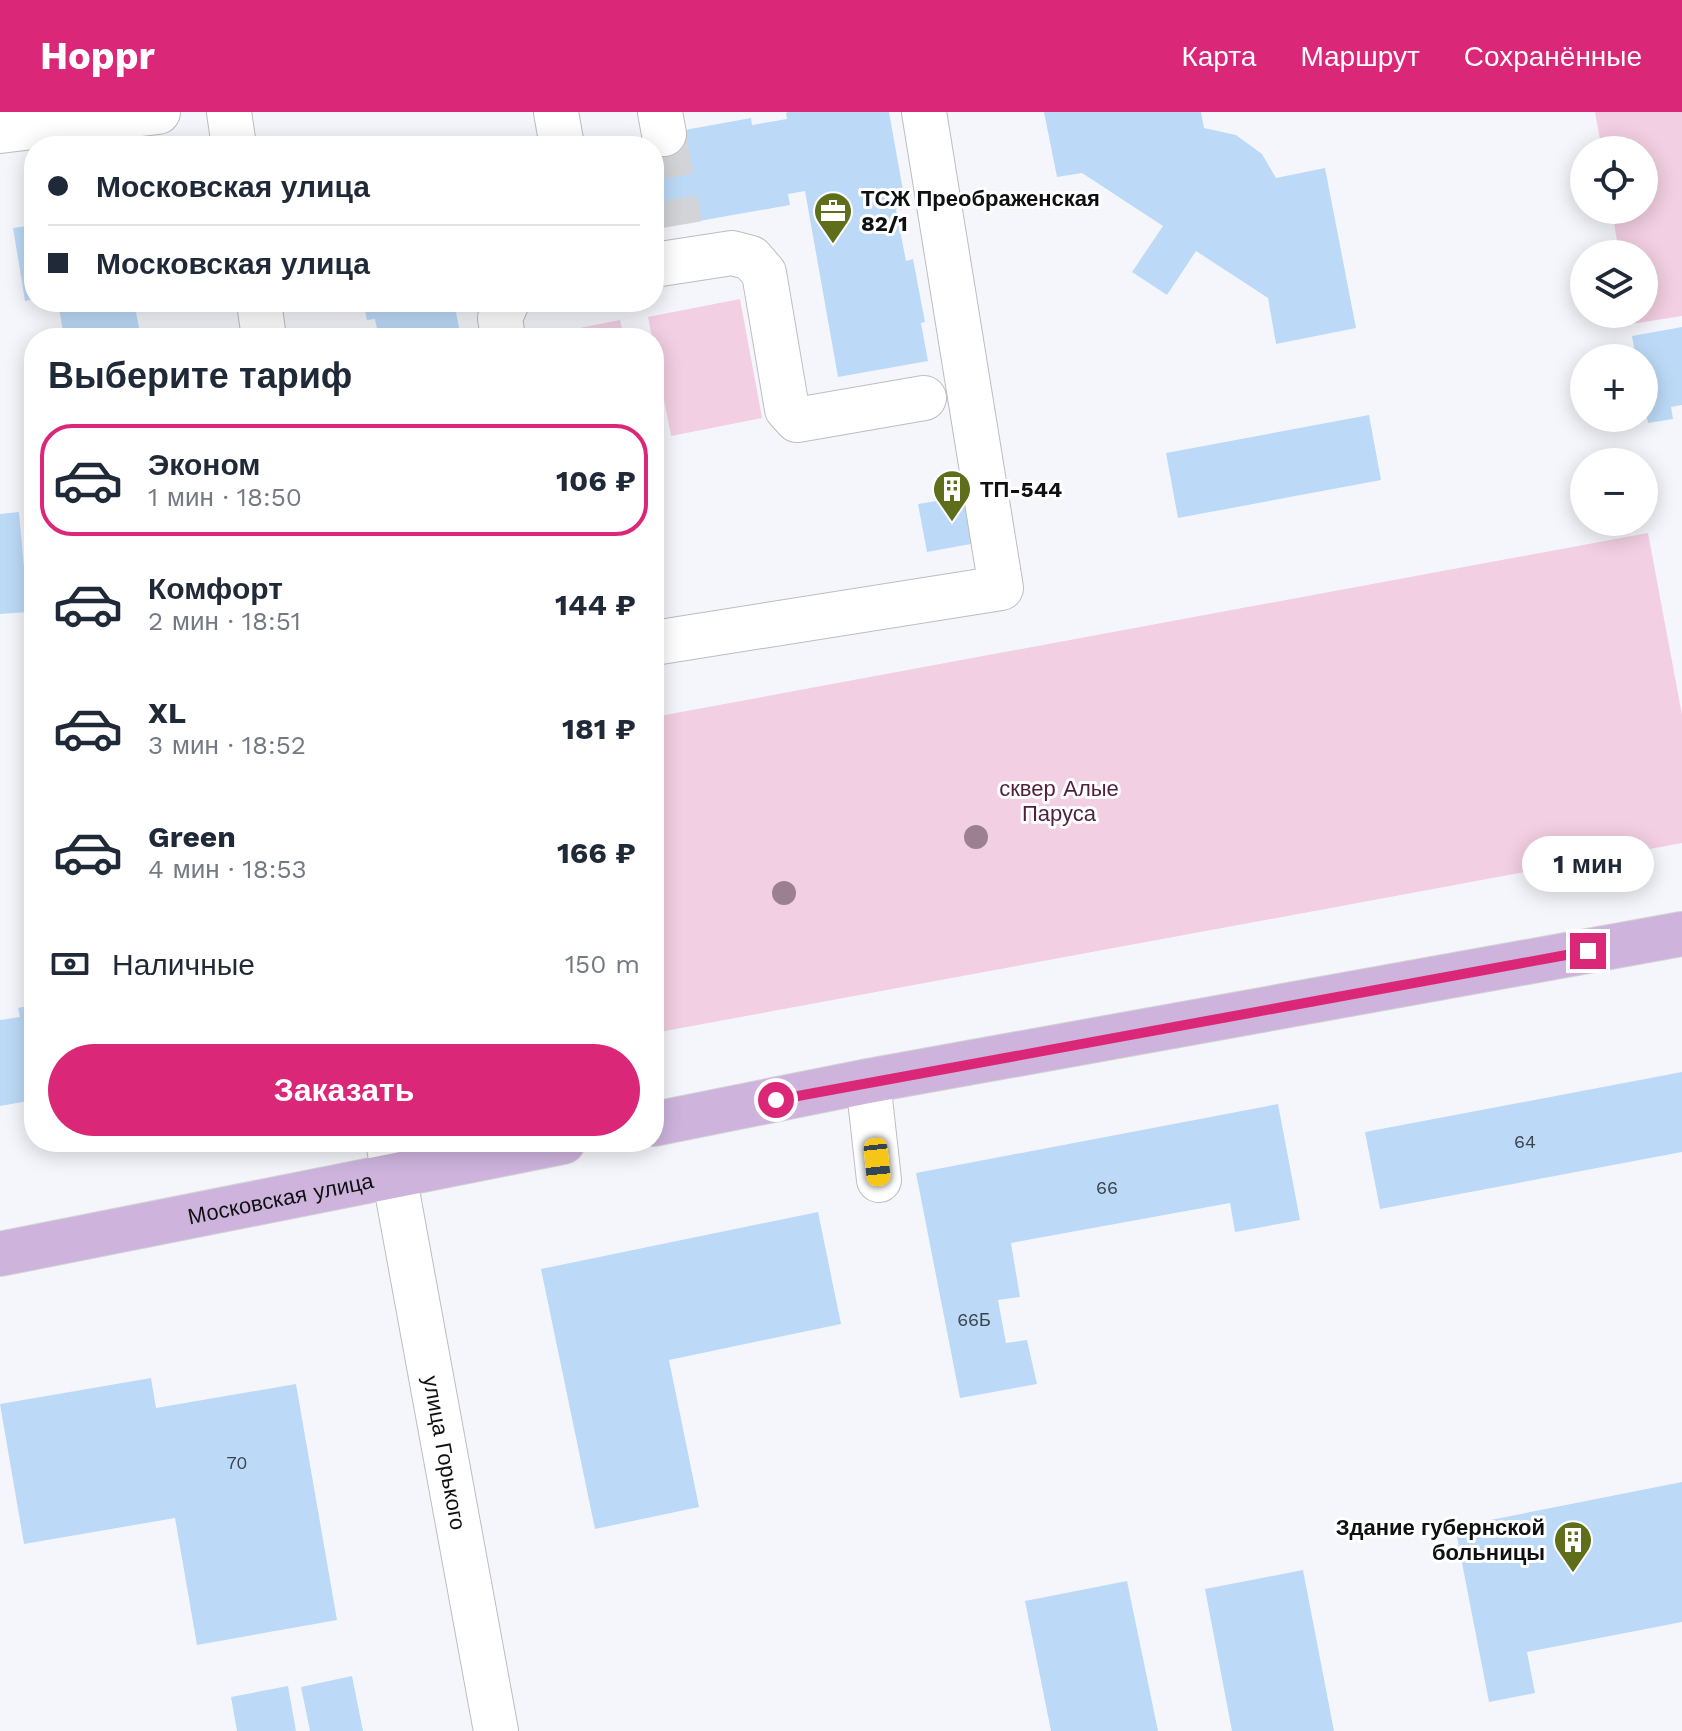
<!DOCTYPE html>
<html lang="ru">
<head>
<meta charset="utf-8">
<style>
  :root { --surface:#fff; --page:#f2f2f3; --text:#1f2937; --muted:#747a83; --line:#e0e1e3; --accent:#db2777 }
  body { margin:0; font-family:"Work Sans",sans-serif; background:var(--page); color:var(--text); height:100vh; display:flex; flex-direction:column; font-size:30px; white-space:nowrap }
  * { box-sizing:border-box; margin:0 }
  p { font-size:26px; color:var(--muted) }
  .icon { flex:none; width:44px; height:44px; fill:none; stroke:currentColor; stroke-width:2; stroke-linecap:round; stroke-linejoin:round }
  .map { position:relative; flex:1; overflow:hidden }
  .details { position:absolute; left:24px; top:216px; width:640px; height:824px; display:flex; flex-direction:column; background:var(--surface); border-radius:32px; box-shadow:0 4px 20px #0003 }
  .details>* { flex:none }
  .banner { position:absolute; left:24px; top:24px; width:640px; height:176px; border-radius:32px; box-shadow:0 4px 20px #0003; display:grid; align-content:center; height:176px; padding:0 24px; background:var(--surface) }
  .buttons { position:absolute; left:1570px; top:24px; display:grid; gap:16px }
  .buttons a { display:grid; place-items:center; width:88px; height:88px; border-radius:50%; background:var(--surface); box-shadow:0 4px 20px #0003; font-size:40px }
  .end { position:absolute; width:36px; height:36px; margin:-18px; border:10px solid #db2777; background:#fff; box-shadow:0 0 0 4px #fff }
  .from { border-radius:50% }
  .bubble { position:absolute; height:56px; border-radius:28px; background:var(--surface); box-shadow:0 4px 20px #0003; font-size:26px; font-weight:700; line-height:56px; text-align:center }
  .car { position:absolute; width:24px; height:48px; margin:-24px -12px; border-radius:10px; box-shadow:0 0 6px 2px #0007; background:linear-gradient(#f5c518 24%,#345 0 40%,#f5c518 0 76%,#345 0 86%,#f5c518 0) }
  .banner b { display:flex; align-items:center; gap:28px; height:76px; font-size:30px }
  .banner b+b { border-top:2px solid var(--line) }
  .banner i { width:20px; height:20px; background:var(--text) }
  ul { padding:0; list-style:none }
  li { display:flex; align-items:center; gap:24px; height:112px; margin:0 16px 12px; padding:0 8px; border:4px solid transparent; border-radius:32px }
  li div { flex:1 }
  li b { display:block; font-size:30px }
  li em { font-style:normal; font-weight:700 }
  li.selected { border-color:var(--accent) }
  li>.icon { width:72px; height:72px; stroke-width:1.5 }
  h2 { padding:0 24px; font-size:36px; line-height:96px }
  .pay { display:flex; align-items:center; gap:20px; height:88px; padding:0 24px; font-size:30px }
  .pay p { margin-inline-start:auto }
  .primary-button { display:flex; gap:16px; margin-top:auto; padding:16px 24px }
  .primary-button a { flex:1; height:92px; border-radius:48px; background:var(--accent); color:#fff; font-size:32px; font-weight:700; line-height:92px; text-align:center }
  header { display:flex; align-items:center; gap:48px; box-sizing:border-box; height:112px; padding:0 40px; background:var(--accent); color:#fff }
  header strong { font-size:38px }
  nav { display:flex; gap:44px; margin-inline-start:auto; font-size:28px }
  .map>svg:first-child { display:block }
  .green { fill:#f2cfe2 }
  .building { fill:#bcdaf7 }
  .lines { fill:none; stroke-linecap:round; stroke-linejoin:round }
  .minor-tunnel { stroke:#d2d4d8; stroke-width:44; stroke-dasharray:44 22; stroke-linecap:butt }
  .minor-casing { stroke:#bcbdc1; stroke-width:46 }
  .major-casing { stroke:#d4d4d4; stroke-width:46 }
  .minor { stroke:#fff; stroke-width:44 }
  .major { stroke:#ceb4dd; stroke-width:44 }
  .tree { fill:#9a8092 }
  .route { stroke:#db2777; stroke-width:10 }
  .labels { text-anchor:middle; stroke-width:6; stroke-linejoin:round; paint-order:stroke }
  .number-label { font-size:18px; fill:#3a424a }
  .poi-label { font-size:22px; font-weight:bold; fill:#0f1011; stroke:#fff; text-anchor:start }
  .park-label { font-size:22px; fill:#4f1f3d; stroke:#fff }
  .street-label { font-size:22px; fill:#0f1011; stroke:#fff }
</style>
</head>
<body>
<header>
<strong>Hoppr</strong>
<nav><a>Карта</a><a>Маршрут</a><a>Сохранённые</a></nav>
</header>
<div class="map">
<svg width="1682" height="1619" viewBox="0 0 1682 1619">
  <rect width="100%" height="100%" fill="#f5f6fb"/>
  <!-- green -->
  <path class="green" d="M1595,0H1682V204L1631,212L1629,202H1644V142H1619L1612,98H1644V38H1602Z
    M740,187L762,306L671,324L648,205Z
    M620,208L624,226H529Z
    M1648,421L1682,603V731L654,921V605Z"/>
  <!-- building -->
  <path class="building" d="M788,0H889L906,95L896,97L906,149L913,147L925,210L921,211L928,249L838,265L805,79L788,82L790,93L654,117V34H636L635,27L751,6L752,13L787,7L786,1Z
    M1044,0H1201L1204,16L1236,23L1262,42L1276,66L1325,56L1356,216L1276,232L1268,186L1196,139L1167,183L1132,160L1163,114L1082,61L1057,65Z
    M34,113V187L25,189L13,116Z
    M58,190H134L141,226H64Z
    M363,190H454L461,226H379L375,207L367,208Z
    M1682,215V293L1671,295L1673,307L1648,311L1644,290V246H1636L1632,224Z
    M1369,303L1381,368L1178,406L1166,341Z
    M978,382L987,429L927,440L918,392Z
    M19,400L28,500L0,502V402Z
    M34,893V988L0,994V908L20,905L18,896Z
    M1682,960V1040L1380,1097L1365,1020Z
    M1278,992L1300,1108L1235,1120L1230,1091L1011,1131L1020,1185L998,1188L1006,1231L1027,1228L1037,1272L960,1286L916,1061Z
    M818,1100L841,1212L669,1248L699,1395L595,1417L541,1157Z
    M151,1266L156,1296L296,1272L337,1508L197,1533L175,1406L24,1432L0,1292Z
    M1682,1370V1510L1527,1540L1535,1581L1489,1590L1455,1415Z
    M1303,1458L1334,1619H1232L1205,1477Z
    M1127,1469L1158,1619H1051L1025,1489Z
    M352,1564L363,1619H310L301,1575Z
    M288,1574L296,1619H237L231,1585Z"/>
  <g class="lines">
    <!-- minor-tunnel -->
    <path class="minor-tunnel" d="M664,22L680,113"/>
    <defs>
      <g id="minor">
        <path d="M229,0L234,34"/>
        <path d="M556,0L562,34"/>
        <path d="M660,0L664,22"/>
        <path d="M0,19L158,0"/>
        <path d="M654,153L732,141L751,146L764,161L787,297L797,308L924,286"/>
        <path d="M259,190L264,226"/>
        <path d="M503,226L500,206L507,190"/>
        <path d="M654,531L1001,476L924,0"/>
        <path d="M868,969L879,1068"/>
        <path id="s1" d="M388,1030L496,1619"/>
      </g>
      <g id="major">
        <path d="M654,1012L868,969L1682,822"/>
        <path id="s2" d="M0,1142L563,1030"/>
      </g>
    </defs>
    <!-- minor casing -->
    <use href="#minor" class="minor-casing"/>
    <!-- major casing -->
    <use href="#major" class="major-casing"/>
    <!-- minor -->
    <use href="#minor" class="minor"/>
    <!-- major -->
    <use href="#major" class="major"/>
  </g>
  <!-- trees -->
  <g class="tree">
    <circle cx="976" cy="725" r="12"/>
    <circle cx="784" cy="781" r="12"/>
  </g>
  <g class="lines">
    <!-- route -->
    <path class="route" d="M776,988L1588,839"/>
  </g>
  <!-- icons -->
  <defs>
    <symbol id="office-pin" viewBox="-11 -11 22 30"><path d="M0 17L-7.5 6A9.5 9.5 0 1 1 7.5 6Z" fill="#5e6e1a" stroke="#fff"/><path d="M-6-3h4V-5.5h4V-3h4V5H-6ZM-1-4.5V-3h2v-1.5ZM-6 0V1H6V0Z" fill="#fff"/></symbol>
    <symbol id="building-pin" viewBox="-11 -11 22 30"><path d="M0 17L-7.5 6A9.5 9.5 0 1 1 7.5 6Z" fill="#5e6e1a" stroke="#fff"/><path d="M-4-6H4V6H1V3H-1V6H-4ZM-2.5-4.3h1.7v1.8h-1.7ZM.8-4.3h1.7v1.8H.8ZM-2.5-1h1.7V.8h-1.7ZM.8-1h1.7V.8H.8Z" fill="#fff"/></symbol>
  </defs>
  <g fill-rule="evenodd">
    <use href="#office-pin" x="811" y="77" width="44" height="60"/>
    <use href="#building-pin" x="930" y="355" width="44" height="60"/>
    <use href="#building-pin" x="1551" y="1406" width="44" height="60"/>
  </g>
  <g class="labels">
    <!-- number labels -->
    <g class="number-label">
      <text x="1525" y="1036">64</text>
      <text x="1107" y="1082">66</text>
      <text x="974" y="1214">66Б</text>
      <text x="237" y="1357">70</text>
    </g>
    <!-- poi labels -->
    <g class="poi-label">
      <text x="861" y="94">ТСЖ Преображенская<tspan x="861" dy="25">82/1</tspan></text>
      <text x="980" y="385">ТП-544</text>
      <text x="1545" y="1423" text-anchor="end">Здание губернской<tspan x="1545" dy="25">больницы</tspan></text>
    </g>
    <!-- park labels -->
    <g class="park-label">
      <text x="1059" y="684">сквер Алые<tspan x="1059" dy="25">Паруса</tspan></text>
    </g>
    <!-- street labels -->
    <g class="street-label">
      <text dy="8" stroke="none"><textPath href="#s2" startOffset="286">Московская улица</textPath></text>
      <text dy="8" stroke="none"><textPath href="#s1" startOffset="316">улица Горького</textPath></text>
    </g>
  </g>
</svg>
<div class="buttons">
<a><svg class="icon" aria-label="locate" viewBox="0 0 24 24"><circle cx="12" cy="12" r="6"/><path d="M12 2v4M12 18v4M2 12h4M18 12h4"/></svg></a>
<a><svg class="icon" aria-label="layers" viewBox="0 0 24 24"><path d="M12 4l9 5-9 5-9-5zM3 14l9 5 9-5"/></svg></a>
<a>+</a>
<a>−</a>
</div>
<i class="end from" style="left:776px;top:988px"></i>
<i class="end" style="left:1588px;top:839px"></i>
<div class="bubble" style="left:1522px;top:724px;width:132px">1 мин</div>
<i class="car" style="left:877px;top:1050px;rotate:174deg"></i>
<div class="banner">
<b><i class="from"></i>Московская улица</b>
<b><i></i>Московская улица</b>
</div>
<section class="details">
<h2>Выберите тариф</h2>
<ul>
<li class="selected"><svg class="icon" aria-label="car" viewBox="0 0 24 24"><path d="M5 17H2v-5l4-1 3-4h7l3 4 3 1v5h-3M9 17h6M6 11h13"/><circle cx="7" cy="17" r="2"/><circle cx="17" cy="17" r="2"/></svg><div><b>Эконом</b><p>1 мин · 18:50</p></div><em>106 ₽</em></li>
<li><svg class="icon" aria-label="car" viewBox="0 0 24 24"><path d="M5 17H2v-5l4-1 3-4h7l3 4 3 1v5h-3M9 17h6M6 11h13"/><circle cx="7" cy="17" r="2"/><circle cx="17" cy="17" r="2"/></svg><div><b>Комфорт</b><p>2 мин · 18:51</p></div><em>144 ₽</em></li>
<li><svg class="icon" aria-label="car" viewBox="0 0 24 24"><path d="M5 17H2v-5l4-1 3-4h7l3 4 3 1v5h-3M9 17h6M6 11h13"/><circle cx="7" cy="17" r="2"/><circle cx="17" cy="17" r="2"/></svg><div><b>XL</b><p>3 мин · 18:52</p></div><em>181 ₽</em></li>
<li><svg class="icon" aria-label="car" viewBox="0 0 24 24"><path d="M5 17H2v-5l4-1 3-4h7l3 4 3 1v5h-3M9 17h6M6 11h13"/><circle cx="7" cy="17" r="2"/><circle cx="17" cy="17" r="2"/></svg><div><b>Green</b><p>4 мин · 18:53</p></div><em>166 ₽</em></li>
</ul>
<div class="pay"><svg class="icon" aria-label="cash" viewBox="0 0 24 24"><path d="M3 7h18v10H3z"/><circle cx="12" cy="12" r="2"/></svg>Наличные<p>150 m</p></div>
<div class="primary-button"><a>Заказать</a></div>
</section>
</div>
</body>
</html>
